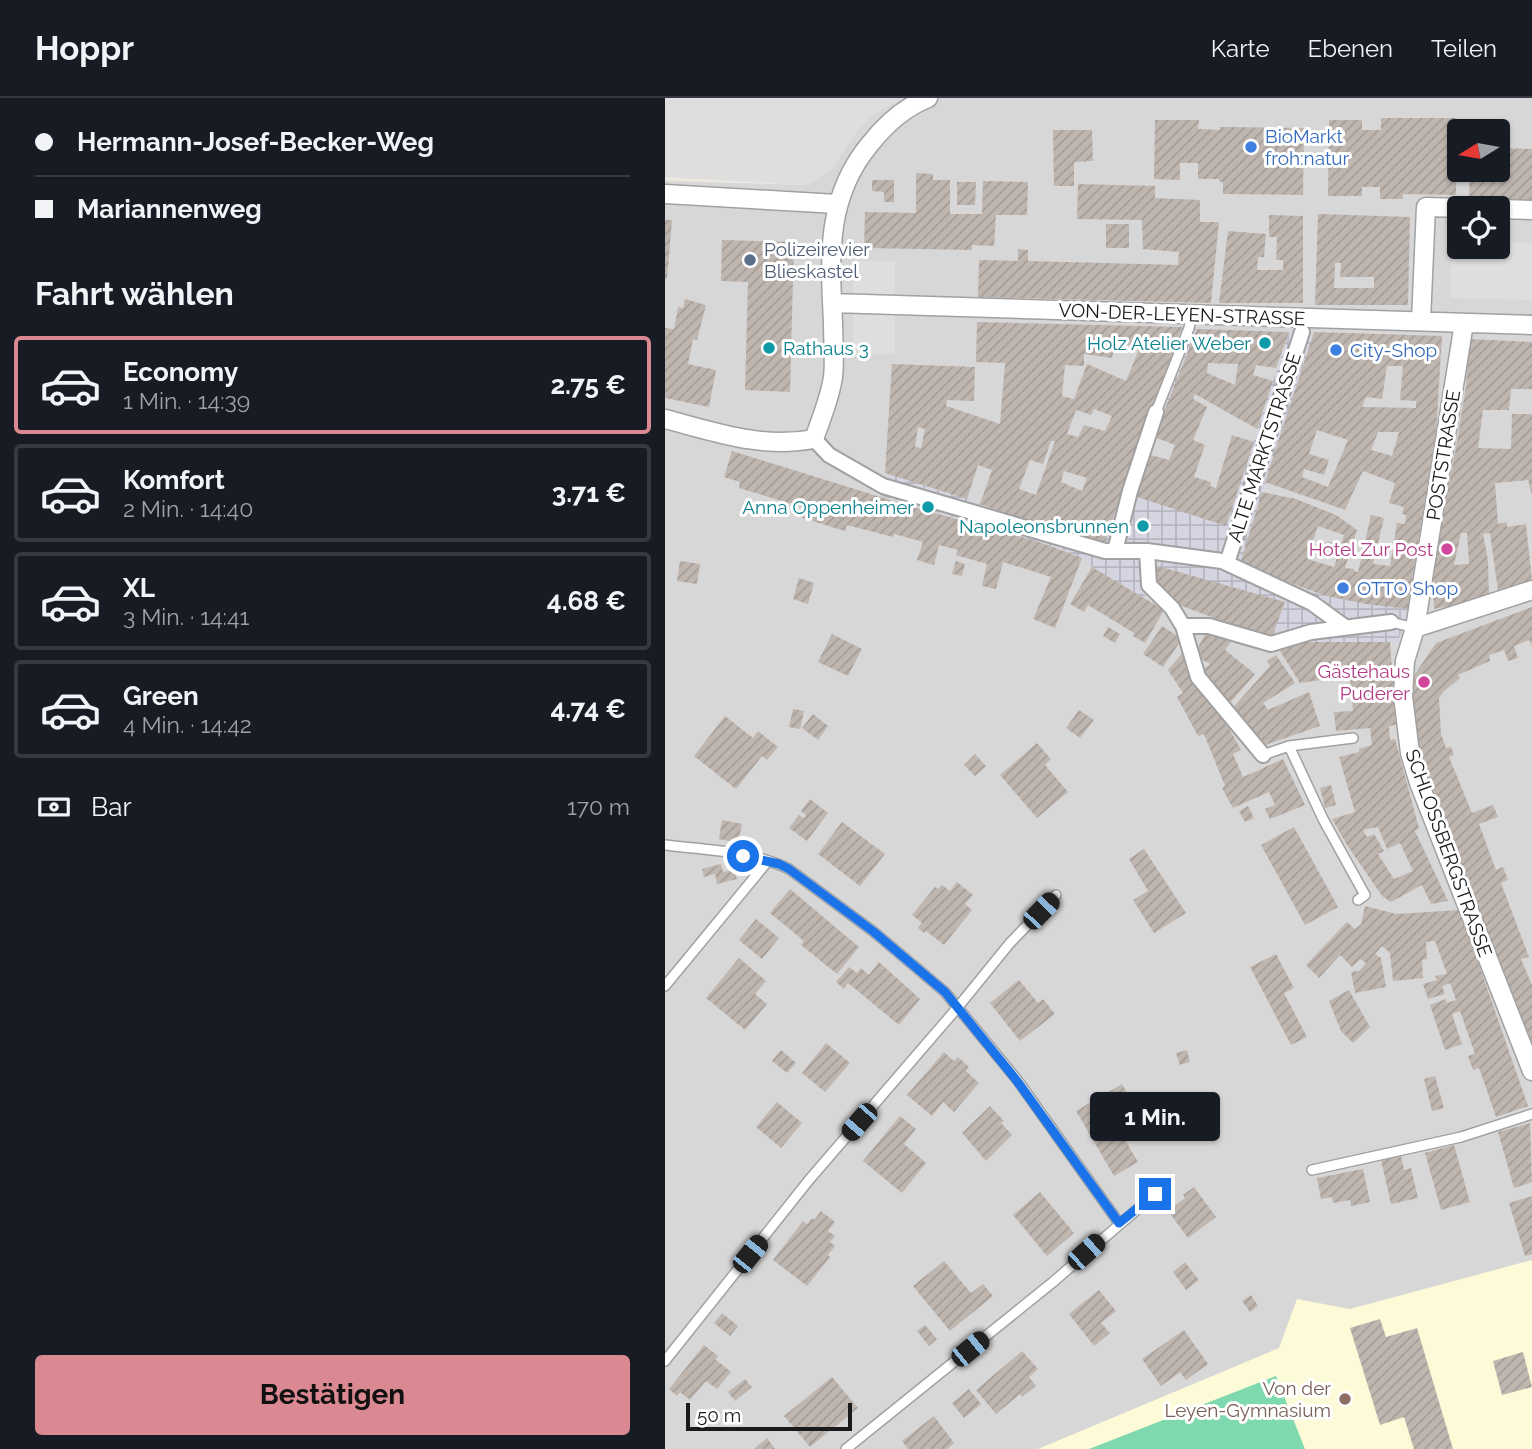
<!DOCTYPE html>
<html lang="de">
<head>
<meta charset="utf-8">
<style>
  :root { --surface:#171b24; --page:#242831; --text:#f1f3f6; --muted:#9ea1a6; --line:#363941; --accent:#da8992 }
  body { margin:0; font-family:Raleway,sans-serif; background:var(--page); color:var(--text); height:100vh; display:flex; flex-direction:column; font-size:26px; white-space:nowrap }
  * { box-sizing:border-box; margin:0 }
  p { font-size:23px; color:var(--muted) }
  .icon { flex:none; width:38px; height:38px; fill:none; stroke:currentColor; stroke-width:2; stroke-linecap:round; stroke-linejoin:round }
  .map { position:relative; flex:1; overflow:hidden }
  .details { display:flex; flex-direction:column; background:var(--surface); width:665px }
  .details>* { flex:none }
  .banner { display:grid; align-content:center; height:154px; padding:0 35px; background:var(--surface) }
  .needle { width:46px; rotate:259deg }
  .fabs { position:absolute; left:782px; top:21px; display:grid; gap:14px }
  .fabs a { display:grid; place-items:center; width:63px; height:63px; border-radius:7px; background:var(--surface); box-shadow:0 2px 5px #0004; font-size:35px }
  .scale { position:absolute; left:21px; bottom:18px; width:166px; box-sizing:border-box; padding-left:7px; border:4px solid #1a1a1a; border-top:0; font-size:19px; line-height:24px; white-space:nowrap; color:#1a1a1a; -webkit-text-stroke:5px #fff; paint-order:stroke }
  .end { position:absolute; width:32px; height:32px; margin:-16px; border:9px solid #1a73e8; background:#fff; box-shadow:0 0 0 4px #fff }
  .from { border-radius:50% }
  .bubble { position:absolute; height:49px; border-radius:7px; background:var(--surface); box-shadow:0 2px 5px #0004; font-size:23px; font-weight:700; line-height:49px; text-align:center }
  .car { position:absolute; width:21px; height:42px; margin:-21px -10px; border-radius:9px; box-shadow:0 0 5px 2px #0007; background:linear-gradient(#222 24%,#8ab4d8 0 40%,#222 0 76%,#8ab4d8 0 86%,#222 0) }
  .banner b { display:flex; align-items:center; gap:24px; height:66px; font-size:26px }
  .banner b+b { border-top:2px solid var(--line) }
  .banner i { width:18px; height:18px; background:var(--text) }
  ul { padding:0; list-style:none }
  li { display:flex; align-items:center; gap:21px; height:98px; margin:0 14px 10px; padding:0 21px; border:4px solid var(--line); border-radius:7px }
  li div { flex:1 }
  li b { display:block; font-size:26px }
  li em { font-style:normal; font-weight:700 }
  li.selected { border-color:var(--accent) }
  li>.icon { width:63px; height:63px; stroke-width:1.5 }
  h2 { padding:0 35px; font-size:32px; line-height:84px }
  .pay { display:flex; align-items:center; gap:18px; height:77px; padding:0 35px; font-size:26px }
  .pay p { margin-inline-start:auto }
  .button { display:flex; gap:14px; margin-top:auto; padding:14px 35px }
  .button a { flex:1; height:80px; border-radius:7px; background:var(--accent); color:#111; font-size:28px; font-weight:700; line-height:80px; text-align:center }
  header { display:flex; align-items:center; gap:42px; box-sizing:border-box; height:98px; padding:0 35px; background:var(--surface); border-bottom:2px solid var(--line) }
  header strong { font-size:33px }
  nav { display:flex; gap:38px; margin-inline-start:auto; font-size:24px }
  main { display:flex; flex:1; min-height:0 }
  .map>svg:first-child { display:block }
  .residential { fill:#d8d7d7; fill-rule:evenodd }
  .education { fill:#fdfad7 }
  .pitch { fill:#7fd9af }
  .parking { fill:#dedede }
  .plaza { fill:url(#plaza-grid) }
  .building { fill:url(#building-hatch); fill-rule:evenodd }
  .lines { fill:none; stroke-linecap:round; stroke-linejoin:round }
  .service-casing { stroke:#a1a1a1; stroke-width:12 }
  .pedestrian-casing { stroke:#a1a1a1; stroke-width:18 }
  .minor-casing { stroke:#a1a1a1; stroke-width:21 }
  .service { stroke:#fff; stroke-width:9 }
  .pedestrian { stroke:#fff; stroke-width:14 }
  .minor { stroke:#fff; stroke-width:18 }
  .route { stroke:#1a73e8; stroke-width:9 }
  .shop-dot { fill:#3f7fe0; stroke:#fff; stroke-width:2.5 }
  .service-dot { fill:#5c6f8a; stroke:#fff; stroke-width:2.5 }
  .culture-dot { fill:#0f9aa8; stroke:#fff; stroke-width:2.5 }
  .hotel-dot { fill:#d1479c; stroke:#fff; stroke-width:2.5 }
  .education-dot { fill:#8d6e63; stroke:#fff; stroke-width:2.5 }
  .labels { text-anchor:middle; stroke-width:6; stroke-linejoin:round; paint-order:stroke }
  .shop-label { font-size:19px; fill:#366cbe; stroke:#fff; text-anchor:start }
  .service-label { font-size:19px; fill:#4e5e75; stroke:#fff; text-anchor:start }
  .street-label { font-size:19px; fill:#1a1a1a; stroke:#fff }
  .culture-label { font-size:19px; fill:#0d838f; stroke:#fff; text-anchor:end }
  .hotel-label { font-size:19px; fill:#b23c85; stroke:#fff; text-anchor:end }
  .education-label { font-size:19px; fill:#785e54; stroke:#fff; text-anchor:end }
</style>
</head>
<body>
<header>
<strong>Hoppr</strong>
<nav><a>Karte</a><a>Ebenen</a><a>Teilen</a></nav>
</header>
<main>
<section class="details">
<div class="banner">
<b><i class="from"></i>Hermann-Josef-Becker-Weg</b>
<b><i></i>Mariannenweg</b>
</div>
<h2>Fahrt wählen</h2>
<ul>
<li class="selected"><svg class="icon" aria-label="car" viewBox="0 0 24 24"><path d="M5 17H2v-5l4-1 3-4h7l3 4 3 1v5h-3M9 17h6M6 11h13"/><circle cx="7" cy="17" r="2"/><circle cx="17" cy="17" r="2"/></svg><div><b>Economy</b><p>1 Min. · 14:39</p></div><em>2.75 €</em></li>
<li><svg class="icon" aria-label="car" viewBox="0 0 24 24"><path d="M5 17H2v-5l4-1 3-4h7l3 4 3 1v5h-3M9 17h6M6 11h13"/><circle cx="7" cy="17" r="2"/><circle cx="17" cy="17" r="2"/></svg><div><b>Komfort</b><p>2 Min. · 14:40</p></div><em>3.71 €</em></li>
<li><svg class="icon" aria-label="car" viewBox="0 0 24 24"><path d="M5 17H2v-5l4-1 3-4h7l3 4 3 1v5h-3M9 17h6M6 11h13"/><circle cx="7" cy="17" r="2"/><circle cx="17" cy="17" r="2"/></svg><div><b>XL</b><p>3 Min. · 14:41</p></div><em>4.68 €</em></li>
<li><svg class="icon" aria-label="car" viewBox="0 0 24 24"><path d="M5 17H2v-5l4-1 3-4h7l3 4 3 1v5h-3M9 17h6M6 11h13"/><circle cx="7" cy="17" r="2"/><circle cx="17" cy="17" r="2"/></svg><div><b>Green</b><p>4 Min. · 14:42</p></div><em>4.74 €</em></li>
</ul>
<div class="pay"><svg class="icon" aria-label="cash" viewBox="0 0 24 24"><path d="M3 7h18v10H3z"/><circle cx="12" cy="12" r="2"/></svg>Bar<p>170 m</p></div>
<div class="button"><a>Bestätigen</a></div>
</section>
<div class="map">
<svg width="867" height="1351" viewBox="0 0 867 1351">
  <defs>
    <pattern id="plaza-grid" width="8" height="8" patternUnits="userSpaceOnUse" patternTransform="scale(1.75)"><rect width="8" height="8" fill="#d4d5e1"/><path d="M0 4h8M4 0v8" fill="none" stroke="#b5b6c0"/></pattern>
    <pattern id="building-hatch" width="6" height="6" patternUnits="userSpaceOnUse" patternTransform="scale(1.75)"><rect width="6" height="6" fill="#c0b6b0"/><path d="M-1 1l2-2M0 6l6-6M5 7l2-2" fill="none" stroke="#a49c97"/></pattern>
  </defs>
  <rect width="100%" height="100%" fill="#ece7e0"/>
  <!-- residential -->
  <path class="residential" d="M237,0H867V1351H0V83L140,87L165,73L191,34L207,17ZM794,33H833V72H794ZM794,110H833V149H794Z"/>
  <!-- education -->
  <path class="education" d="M867,1162V1351H373L614,1250L632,1201L685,1211Z"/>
  <!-- pitch -->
  <path class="pitch" d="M611,1278L640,1351H424Z"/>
  <!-- parking -->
  <path class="parking" d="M0,0H237L207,17L191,34L165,73L154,81L139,87L0,79Z
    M786,143H794V149H833V144L867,145V202L785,200Z
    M188,163H230V256H188Z"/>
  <!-- plaza -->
  <path class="plaza" d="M517,229L532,231L469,398L561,428L624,234H649L575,466L632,489L661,498L701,506L743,511L733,544H638L606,551V541L620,504L489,467L479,500L427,469L417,460L395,451L216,398L220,375L302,401L429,446L445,425Z"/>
  <!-- building -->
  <path class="building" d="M716,20H791V97L738,96V101H715V89H697V98H663L664,22H697V32H716Z
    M490,22H534L533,31L555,32V29L639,30L638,97L558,96V84H555L554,81H533V65H515V82L489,81Z
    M388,32H427L428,63L409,64V88H389Z
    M833,50L867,51V106L804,104L805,72H833Z
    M251,75L268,76V82H285V116H317L318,83L363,84L362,117H331L329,148L307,147V152L199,150L200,114L251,115Z
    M207,82H229V104H219V94L207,93Z
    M292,84H311L310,107H292Z
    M413,86L490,88V100L535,102V124H554L546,205L313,199L314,162L353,163V151L363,152V163L513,167L514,154L478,151L477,122L412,121Z
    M653,116L745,119L743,207H650ZM670,165H676L675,179H709V190H669Z
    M604,117L638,118V205H554L563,133L601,136L599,159H593L592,172H618V162H611L612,139H604Z
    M0,122H7L2,181H0Z
    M441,126H464V150H441Z
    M57,142L129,144L125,294L80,292L83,184L56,183Z
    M20,201L41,207L32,242L28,241L23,266L51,272L44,309L0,300V230L9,231L13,209L18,210Z
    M312,224L517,229L440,443L430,446L315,406L327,372L313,367L302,401L220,375L227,266L310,269L309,303L282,302L281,308L335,326L340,265L311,264ZM450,245L475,249L461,283L422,266L409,301L397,298L400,267L419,268V256L447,260ZM429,311L447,318L440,333L419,327L413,339L402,336L411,312L426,317ZM253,329L260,331L256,350L250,349ZM386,343H390L371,397L354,391L365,362L378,366ZM399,373L422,380L417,393L396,384Z
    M532,231L624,234L611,270L591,267L588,277L608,283L592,331L530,296L528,301L542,309L528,342L540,347L529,379L546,384L545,388L551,390L567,337L589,344L561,428L469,398L482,356L504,362L510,347L486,338L493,320L496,321ZM543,265L573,266L570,287L542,275Z
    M649,234L777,238L771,336L747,481H751L749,494H745L743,511L701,506L661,498L575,466L597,394L631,401L671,417L692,432L680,470L689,471V473L693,474L706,417L719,420L708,466L725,468L732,425L740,426L741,417L737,416L739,409L724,405L730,385L698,373L680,412L600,384ZM722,268H738L735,302L751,303V310L697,309L701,299L717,301ZM652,332L683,342L663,389L637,379L639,371L659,377L664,362L644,356ZM713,334H734L727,358L706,352ZM653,428L679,437L669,469L642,461Z
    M804,241L867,244V291H846L844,312H818L813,350L846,351L847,316H867V397L863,382L830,385L833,426L842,424V429L861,426L867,483L833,493L825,435L818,436L823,462L824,500L769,511L768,469L791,349L801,288ZM796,435H802L804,466L789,467Z
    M67,353L238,406L377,445L417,460L390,530L368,521L386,479L338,464L331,491L317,488L322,466L291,457L293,452L274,447L269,467L252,462L258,444L229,436L228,439L182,427L180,433L137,420L140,410L74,390L75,384L59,379Z
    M656 452a8 8 0 1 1 16 0a8 8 0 1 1-16 0Z
    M15,463L35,466L32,486L12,483Z
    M291,463L300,466L297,478L287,476Z
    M489,467L620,504L606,541L506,504L485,482Z
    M427,469L499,512L480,545L468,538L469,535L423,507L419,514L405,506Z
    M134,480L149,485L143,506L128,501Z
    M867,509V548L864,542L849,548L853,560L843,563L839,552L824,557L825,563L793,577L795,580L779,593L774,600L776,636L781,650L786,649L789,657L784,659L807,715L828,707L833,719L814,726L831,772L838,769L843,782L836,785L864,859L856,861L867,887V945L851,911L750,645L747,592L750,576L771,545Z
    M497,528L517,541L498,569L478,556Z
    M443,529L455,536L450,545L438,538Z
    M543,531L566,544L560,552L590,576L564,606L537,573L545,566L529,557Z
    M167,536L197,551L183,578L153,564Z
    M638,544H725L731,627L724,628L725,642L730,641L754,730L750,733L783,803L766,806L757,787L726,804L717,798L682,747L667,721L690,714L674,659L694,654V651L707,647L705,630L671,633L669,614L688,613L685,578L635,585L613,550ZM713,729L722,751L735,745L748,773L729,781L713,756L719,753L709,736L702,739L698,732Z
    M520,552L576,652L568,656L578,679L618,661L640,707L605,721L600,711L610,707L604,694L568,710L557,690L560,688L539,636L533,638L512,599L518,595L503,572Z
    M611,557L630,585L598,605L603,612L644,594L655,628L600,647L566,612L605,568L602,563Z
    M128,611L139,613L135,631L124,629Z
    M414,612L429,622L415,640L401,630Z
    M148,616L163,628L153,642L137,630Z
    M60,618L88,640L93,633L113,649L102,662L97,658L71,691L29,658Z
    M372,645L386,661L380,667L403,694L372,720L335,677Z
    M310,656L321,668L310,678L299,667Z
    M666,687L671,707L660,710L655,690Z
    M145,701L163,715L142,743L124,730L134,717L139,720L141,717L136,713Z
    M583,708L589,720L580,724L574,713Z
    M57,722L77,726L73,745L54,741Z
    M177,724L220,756L195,788L153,756Z
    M629,729L673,809L640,827L596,747Z
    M479,751L521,815L489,835L468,802L483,793L464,761Z
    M56,766L58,774L69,772L72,781L52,786L50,776L39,779L37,771Z
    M292,784L308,797L300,806L307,812L279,847L261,833L259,835L253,830L257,825L247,817L270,789L273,791L277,787L285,793Z
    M125,791L194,849L172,876L136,847L139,843L105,815Z
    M700,808L731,816L795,812L863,1008L831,1019L814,970L808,972L803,958L810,956L795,913L787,916L797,946L780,952L765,907L781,901L782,905L791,902L785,885L777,888L780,896L763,901L758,886L772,882L770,878L782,876L770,843L761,844L762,861L757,862L758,880L728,883L725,855L717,848L710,856L716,860L721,889L690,895L686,874L694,873L701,865L695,861L687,869L675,857L654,880L641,867L682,824L690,831L696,826Z
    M91,821L114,840L97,861L74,842Z
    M611,856L629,890L619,895L642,939L626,947L585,869Z
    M74,860L101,883L90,896L102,906L80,932L41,900Z
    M214,864L255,901L234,927L183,885L179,891L171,884L184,869L192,875L196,870L204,877Z
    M354,882L373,905L378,901L390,916L355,943L325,905Z
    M684,892L705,929L688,945L676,933L664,903Z
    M161,945L185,965L160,994L137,975Z
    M116,952L131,965L122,975L107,963Z
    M522,952L525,964L515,967L511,955Z
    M279,954L289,963L293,959L304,969L301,973L314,985L289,1014L278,1004L267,1018L242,997Z
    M770,978L779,1010L767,1013L759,981Z
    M457,986L476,1018L454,1032L473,1064L449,1078L411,1013Z
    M112,1004L137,1025L116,1050L91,1029Z
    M325,1008L339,1023L336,1025L347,1037L321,1063L297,1035Z
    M235,1018L251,1031L239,1046L261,1065L237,1095L198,1063Z
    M865,1025L867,1084L849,1090L833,1034Z
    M789,1047L805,1104L776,1112L760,1055Z
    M736,1058L739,1072L746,1070L753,1100L726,1106L716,1062Z
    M698,1071L705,1104L686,1108L685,1102L668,1105L667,1099L656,1101L652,1080Z
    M529,1089L551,1119L523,1140L503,1113L520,1100L518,1097Z
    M375,1094L409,1135L382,1158L348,1117Z
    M867,1098V1156L860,1158L844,1105Z
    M156,1113L170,1124L163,1133L170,1138L165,1144L170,1148L163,1157L165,1159L142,1188L108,1162L138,1123L142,1126L147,1120L149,1122Z
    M279,1163L306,1195L318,1186L328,1198L285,1233L248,1188Z
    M520,1164L534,1182L521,1192L508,1174Z
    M434,1192L451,1213L436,1225L445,1235L429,1248L404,1216Z
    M586,1197L593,1208L585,1214L577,1203Z
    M57,1215L73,1228L65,1238L49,1225Z
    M715,1221L721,1239L752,1230L788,1351H749L739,1319L715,1327L685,1230Z
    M260,1227L272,1241L264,1248L252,1233Z
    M519,1232L543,1266L521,1282L515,1274L496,1288L477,1261Z
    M39,1247L53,1258L50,1261L66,1274L52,1291L41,1283L25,1302L15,1294L12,1298L4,1291Z
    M357,1253L373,1271L364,1279L371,1288L357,1299L355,1296L331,1316L311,1292Z
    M858,1254L867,1289L837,1297L828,1263Z
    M167,1279L193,1310L145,1349L119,1318Z
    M80,1281L87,1289L70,1303L63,1294Z
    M304,1291L316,1306L299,1320L287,1305Z
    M269,1318L289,1345L282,1351H243L237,1343Z
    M102,1340L110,1351H89Z"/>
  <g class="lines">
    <defs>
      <path id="service" d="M491,314L524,230L527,216
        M726,524L750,530
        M624,648L688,640
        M598,657L624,648L658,721L700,797L693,802
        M0,747C40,752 88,753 124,771L209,834L280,894L353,983L454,1125
        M0,888L103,763
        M647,1072L796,1039L867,1016
        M0,1263L144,1082L293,909L345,845L391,797
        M181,1351L388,1184L490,1096"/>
      <path id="pedestrian" d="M149,341L164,357L218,388L440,453H482L557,463L647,505L680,529
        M450,453L465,393L491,314
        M482,453L484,487L507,510L518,528L533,579L598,657
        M562,465L637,234
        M518,528H544L606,546L646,534L726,524"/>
      <path id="minor" d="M0,96L172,106
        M833,111L867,112
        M167,205L867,227
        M756,223L761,109L799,110
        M799,225L750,530L740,563L738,598L745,655L754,685L867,973
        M0,321C50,334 97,351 149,341C156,321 165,300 168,279C170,262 168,243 168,225C165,160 160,100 205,46C220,27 240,9 263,0
        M750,530L867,492"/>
    </defs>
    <!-- service casing -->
    <use href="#service" class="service-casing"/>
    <!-- pedestrian casing -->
    <use href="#pedestrian" class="pedestrian-casing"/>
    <!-- minor casing -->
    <use href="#minor" class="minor-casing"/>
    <!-- service -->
    <use href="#service" class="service"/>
    <!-- pedestrian -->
    <use href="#pedestrian" class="pedestrian"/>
    <!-- minor -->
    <use href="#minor" class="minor"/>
  </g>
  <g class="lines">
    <!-- route -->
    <path class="route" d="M78,758L114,766L124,771L209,834L280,894L352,983L454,1125L490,1096"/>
  </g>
  <!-- markers -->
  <g class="shop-dot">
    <circle cx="586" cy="49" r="7"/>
    <circle cx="671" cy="252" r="7"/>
    <circle cx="678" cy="490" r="7"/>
  </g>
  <circle class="service-dot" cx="85" cy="162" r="7"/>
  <g class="culture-dot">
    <circle cx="600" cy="245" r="7"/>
    <circle cx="104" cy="250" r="7"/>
    <circle cx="263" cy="409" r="7"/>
    <circle cx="478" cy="428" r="7"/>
  </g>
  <g class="hotel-dot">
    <circle cx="782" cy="451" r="7"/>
    <circle cx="759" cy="584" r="7"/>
  </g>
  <circle class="education-dot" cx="680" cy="1301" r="7"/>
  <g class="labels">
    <!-- shop labels -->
    <g class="shop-label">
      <text x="600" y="45">BioMarkt<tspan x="600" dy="22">froh:natur</tspan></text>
      <text x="685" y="259">City-Shop</text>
      <text x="692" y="497">OTTO Shop</text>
    </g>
    <!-- service labels -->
    <g class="service-label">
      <text x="99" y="158">Polizeirevier<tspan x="99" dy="22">Blieskastel</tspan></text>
    </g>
    <!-- street labels -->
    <g class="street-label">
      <text transform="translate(517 216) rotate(2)" y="7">VON-DER-LEYEN-STRASSE</text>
      <text transform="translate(599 349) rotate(-72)" y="7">ALTE MARKTSTRASSE</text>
      <text transform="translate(778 357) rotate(-81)" y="7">POSTSTRASSE</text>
      <text transform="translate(784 755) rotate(70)" y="7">SCHLOSSBERGSTRASSE</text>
    </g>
    <!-- culture labels -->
    <g class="culture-label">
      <text x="586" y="252">Holz Atelier Weber</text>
      <text x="118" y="257" text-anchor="start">Rathaus 3</text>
      <text x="249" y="416">Anna Oppenheimer</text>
      <text x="464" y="435">Napoleonsbrunnen</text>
    </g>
    <!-- hotel labels -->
    <g class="hotel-label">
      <text x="768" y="458">Hotel Zur Post</text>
      <text x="745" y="580">Gästehaus<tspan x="745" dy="22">Puderer</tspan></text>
    </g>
    <!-- education labels -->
    <g class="education-label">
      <text x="666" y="1297">Von der<tspan x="666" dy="22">Leyen-Gymnasium</tspan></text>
    </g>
  </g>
</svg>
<div class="fabs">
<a><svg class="needle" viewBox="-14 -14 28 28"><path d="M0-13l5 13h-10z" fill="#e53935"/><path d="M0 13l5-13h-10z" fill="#9ea1a6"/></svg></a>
<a><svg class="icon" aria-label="locate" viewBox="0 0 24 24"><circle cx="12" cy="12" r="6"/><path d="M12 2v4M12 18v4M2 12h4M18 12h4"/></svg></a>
</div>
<div class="scale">50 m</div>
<i class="end from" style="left:78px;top:758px"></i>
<i class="end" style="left:490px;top:1096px"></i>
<div class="bubble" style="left:425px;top:994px;width:130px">1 Min.</div>
<i class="car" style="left:376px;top:813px;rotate:44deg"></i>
<i class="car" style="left:194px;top:1024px;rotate:221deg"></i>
<i class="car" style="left:421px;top:1154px;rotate:48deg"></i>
<i class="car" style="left:85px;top:1156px;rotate:39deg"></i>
<i class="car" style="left:305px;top:1251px;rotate:51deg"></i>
</div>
</main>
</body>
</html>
